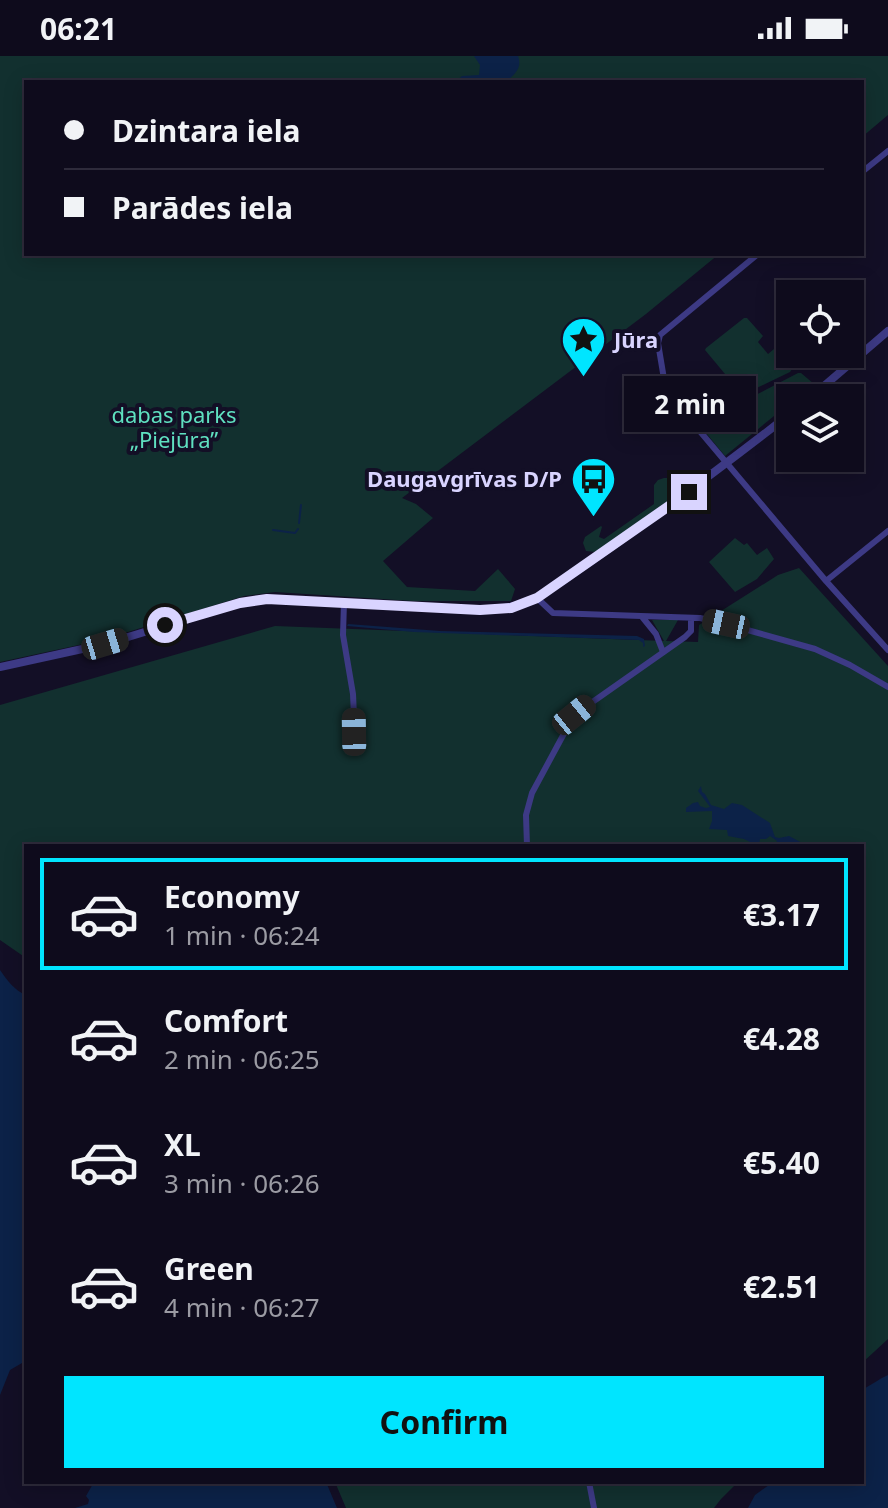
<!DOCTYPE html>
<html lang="en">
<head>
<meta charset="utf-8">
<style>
  :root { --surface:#0e0b1c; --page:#1c1929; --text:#f1f3f6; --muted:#9b9ba3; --line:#2e2b3b; --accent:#00e5ff }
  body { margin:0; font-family:"Noto Sans",sans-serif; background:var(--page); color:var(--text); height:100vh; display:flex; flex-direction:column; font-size:30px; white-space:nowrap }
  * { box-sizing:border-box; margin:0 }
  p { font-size:26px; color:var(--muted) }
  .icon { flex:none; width:44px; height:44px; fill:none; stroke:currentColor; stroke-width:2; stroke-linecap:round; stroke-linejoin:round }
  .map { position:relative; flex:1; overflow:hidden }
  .panel { position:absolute; left:24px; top:788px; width:840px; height:640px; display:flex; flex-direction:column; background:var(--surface); border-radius:0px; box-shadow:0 4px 20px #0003,0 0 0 2px var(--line) }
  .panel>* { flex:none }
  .hud { position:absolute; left:24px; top:24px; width:840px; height:176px; border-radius:0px; box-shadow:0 4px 20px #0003,0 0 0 2px var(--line); display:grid; align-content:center; height:176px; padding:0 40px; background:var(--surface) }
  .controls { position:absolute; left:776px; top:224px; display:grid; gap:16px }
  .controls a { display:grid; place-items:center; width:88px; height:88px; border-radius:0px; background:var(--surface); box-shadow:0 4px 20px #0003,0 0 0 2px var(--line); font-size:40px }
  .end { position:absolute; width:36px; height:36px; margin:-18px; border:10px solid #d9d4ff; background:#111; box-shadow:0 0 0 4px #111 }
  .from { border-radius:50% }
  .bubble { position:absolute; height:56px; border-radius:0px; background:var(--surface); box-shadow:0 4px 20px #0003,0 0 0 2px var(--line); font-size:26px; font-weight:700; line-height:56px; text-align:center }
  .car { position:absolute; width:24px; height:48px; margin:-24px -12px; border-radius:10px; box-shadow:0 0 6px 2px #0007; background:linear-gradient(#222 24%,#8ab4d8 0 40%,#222 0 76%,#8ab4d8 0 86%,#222 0) }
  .hud b { display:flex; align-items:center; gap:28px; height:76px; font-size:30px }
  .hud b+b { border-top:2px solid var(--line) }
  .hud i { width:20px; height:20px; background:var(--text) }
  ul { padding:14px 0 0; list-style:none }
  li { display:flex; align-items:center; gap:24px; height:112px; margin:0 16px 12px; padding:0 24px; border:4px solid transparent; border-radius:0px }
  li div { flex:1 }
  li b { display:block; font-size:30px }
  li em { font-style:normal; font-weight:700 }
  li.selected { border-color:var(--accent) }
  li>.icon { width:72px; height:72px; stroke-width:1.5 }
  .action { display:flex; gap:16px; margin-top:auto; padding:16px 40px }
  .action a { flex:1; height:92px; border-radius:0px; background:var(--accent); color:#111; font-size:32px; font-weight:700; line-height:92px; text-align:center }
  .status { display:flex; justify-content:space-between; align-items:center; height:56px; padding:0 40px; background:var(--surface); direction:ltr }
  .status svg { height:22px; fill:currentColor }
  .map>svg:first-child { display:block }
  .green { fill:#12302f }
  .water { fill:#0c2248 }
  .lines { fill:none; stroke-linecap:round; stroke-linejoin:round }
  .stream { stroke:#0c2248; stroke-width:2 }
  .minor { stroke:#3d3a85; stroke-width:6 }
  .tertiary { stroke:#3d3a85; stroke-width:8 }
  .route { stroke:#d9d4ff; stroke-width:10 }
  .labels { text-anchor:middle; stroke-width:8; stroke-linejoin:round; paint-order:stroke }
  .poi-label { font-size:22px; font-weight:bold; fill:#d9d4ff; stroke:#130f26; text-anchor:start }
  .park-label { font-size:22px; fill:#5fe0c0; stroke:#130f26 }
</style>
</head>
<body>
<div class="status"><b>06:21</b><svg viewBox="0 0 49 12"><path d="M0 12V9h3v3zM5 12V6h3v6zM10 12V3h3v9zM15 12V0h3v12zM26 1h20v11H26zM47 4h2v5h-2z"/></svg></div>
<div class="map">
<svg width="888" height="1452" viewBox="0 0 888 1452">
  <rect width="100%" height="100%" fill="#130f26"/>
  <!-- green -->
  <path class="green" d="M0,0H888V59L862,81V26H26V198H719L646,258L402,442L416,448L433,462L383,505L407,531L475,535L498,513L515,533L511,545H413L275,536L244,540L102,584L0,606Z
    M744,262H747L763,280L758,286L768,298L774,293L780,300L791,309L792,313L790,316L744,338L740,336L705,294L706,292Z
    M798,317H801L814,328L796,342H790V347L725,400L668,331V325L672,321H677L717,363L744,345Z
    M664,422C671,422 676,423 679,429L676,439L596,496L586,495L583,487L585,481L601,470L602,471L599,481L604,483L654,448V429L658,424Z
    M735,482L744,489L747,487L757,499L767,492L774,503L757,523L735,536L709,506Z
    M799,512L888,610V1283L862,1307V790H26V902L0,884V649L275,570L664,585L652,564H678L666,585L698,586L699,569L778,519Z
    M335,1426H738L721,1443L714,1452H346Z"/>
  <!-- water -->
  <path class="water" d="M474,0H518C523,13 513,19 506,26H455L462,20L479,19L480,9Z
    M348,568L440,575L637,580L644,583L645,590L643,591V587L639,584L414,576L347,570Z
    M701,730L702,736L705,738L711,749L724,753L732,747L742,749L770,767L775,781L779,782L789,780L808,790H775L777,785L770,780L766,783H760L759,789H756L744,783L728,780L727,774L709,773L712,765V755L686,756V752L693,747L698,746L700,750L706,752L710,751L698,735Z
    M0,914C7,924 14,934 26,939V1297L22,1307L10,1314L0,1339Z
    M888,1319V1452H748L755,1439L773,1426H862V1334C871,1329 879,1323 888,1319Z
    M94,1426H326L337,1452H75L88,1448L89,1444L86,1440Z"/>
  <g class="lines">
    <!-- stream -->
    <path class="stream" d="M299,467L301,449
      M273,474L295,477L298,473"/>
    <!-- minor -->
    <path class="minor" d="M862,116L888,95
      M758,198L660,279L658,287L666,335L826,525L888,594
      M826,525L888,475
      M537,542L553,557L700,562L726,568L815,593L850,609L888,631
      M344,546L343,579L353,638L355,682
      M643,562L656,578L663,596
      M527,790L526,759L532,737L574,659L685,581L691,575V562
      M589,1426L594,1452"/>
    <!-- tertiary -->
    <path class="tertiary" d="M810,342L888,275
      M0,611L105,588L240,547L267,543L480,554C501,554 518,551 537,542C624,484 708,422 790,358"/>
  </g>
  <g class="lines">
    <!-- route -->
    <path class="route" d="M165,569L240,547L267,543L480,554L511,552L537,542L689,436"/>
  </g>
  <!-- icons -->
  <defs>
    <symbol id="sight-pin" viewBox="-11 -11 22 30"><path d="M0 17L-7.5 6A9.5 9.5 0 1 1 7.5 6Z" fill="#00e5ff" stroke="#130f26"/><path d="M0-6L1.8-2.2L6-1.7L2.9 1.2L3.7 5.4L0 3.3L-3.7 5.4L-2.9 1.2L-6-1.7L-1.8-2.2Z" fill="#111"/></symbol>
    <symbol id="bus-pin" viewBox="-11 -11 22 30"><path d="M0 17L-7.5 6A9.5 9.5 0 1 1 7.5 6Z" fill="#00e5ff" stroke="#130f26"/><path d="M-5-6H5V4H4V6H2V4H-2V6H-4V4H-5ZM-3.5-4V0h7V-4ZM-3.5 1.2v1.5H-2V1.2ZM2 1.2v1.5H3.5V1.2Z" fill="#111"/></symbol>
  </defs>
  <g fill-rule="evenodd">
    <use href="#sight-pin" x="558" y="258" width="51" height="69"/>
    <use href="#bus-pin" x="568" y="398" width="51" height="69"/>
  </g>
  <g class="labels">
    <!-- poi labels -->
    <g class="poi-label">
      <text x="614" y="292">Jūra</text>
      <text x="562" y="431" text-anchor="end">Daugavgrīvas D/P</text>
    </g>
    <!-- park labels -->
    <g class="park-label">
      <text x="174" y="367">dabas parks<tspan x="174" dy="25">„Piejūra”</tspan></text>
    </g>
  </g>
</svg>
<div class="controls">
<a><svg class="icon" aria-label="locate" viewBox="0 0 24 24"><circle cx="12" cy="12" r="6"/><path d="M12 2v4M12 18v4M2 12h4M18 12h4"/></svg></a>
<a><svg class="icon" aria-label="layers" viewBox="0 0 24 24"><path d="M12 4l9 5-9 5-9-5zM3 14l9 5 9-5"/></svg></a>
</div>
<i class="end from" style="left:165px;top:569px"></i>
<i class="end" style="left:689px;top:436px"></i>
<div class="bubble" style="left:624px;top:320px;width:132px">2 min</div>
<i class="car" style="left:726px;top:568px;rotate:282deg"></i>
<i class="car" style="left:105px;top:588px;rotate:73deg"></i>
<i class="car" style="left:574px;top:659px;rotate:51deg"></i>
<i class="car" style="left:354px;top:676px;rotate:359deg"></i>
<div class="hud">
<b><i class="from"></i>Dzintara iela</b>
<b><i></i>Parādes iela</b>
</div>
<section class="panel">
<ul>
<li class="selected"><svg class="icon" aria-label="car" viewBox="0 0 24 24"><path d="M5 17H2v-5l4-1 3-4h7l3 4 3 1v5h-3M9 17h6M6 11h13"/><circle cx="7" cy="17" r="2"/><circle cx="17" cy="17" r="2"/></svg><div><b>Economy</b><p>1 min · 06:24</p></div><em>€3.17</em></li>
<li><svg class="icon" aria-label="car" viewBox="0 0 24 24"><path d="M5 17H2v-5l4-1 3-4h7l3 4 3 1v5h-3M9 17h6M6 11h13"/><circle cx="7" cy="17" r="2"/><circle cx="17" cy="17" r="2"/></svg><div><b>Comfort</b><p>2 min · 06:25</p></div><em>€4.28</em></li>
<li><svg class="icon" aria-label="car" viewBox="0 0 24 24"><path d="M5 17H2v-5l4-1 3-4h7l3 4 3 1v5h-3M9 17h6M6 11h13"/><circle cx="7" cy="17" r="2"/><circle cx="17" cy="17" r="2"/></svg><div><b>XL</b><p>3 min · 06:26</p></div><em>€5.40</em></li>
<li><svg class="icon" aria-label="car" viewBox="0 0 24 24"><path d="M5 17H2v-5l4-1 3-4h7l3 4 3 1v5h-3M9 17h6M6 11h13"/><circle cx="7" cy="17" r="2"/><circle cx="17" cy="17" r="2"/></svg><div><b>Green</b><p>4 min · 06:27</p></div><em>€2.51</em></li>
</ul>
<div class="action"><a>Confirm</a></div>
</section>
</div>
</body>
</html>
